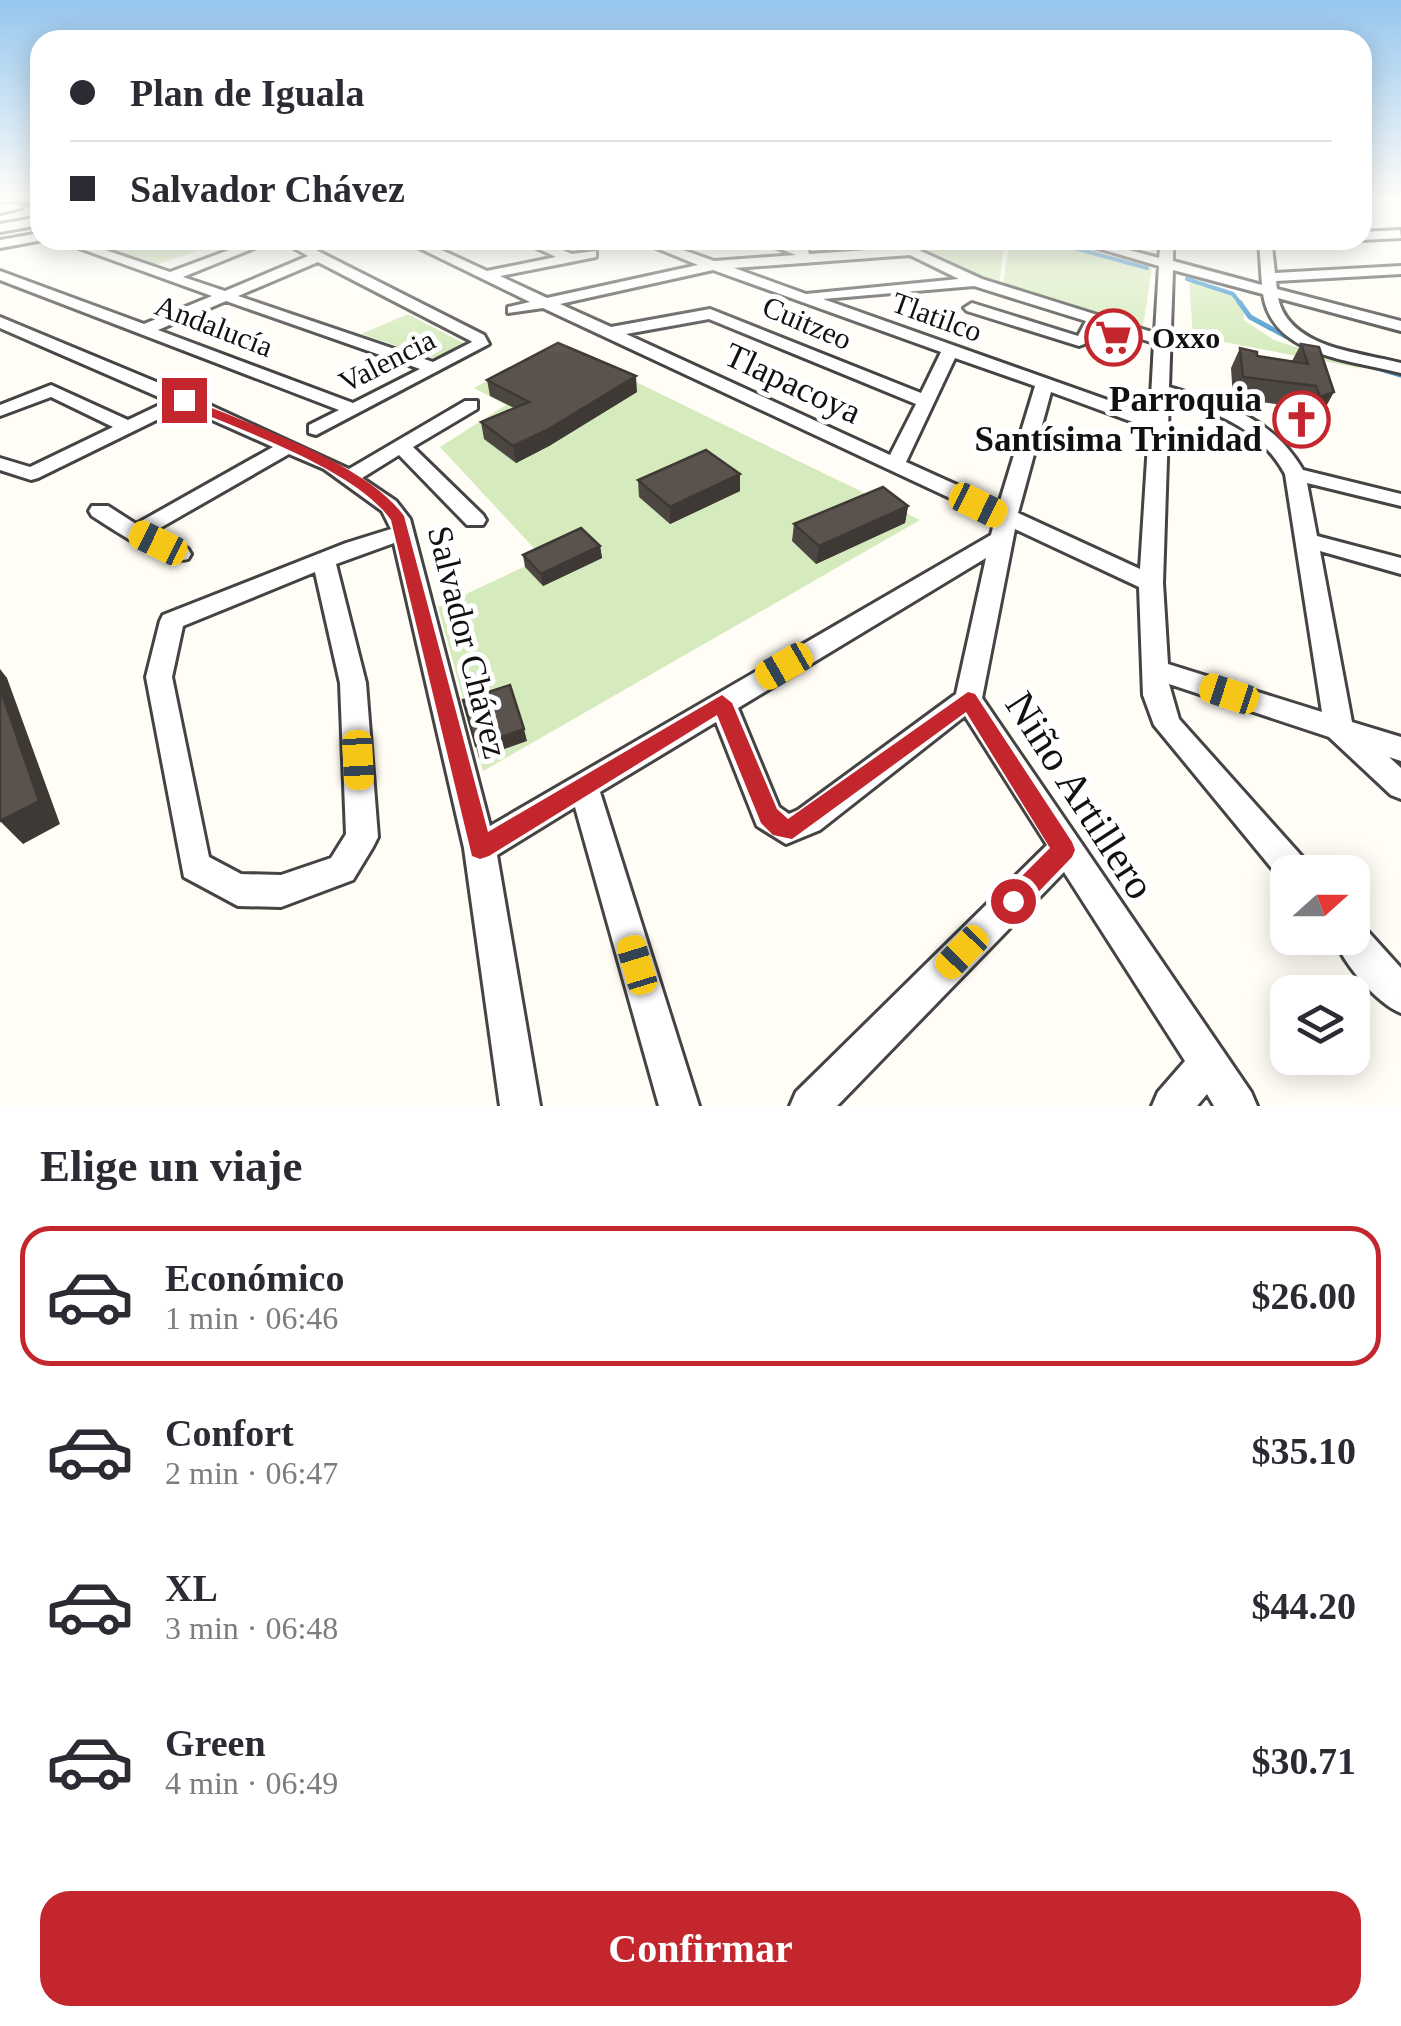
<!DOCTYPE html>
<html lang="es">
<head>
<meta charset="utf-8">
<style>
  :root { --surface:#fff; --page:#f7f7f7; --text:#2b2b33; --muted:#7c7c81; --line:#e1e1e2; --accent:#c4262e }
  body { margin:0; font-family:Georgia,serif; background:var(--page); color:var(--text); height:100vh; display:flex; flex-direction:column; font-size:38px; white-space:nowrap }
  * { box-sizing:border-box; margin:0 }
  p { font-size:32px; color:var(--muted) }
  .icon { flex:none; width:55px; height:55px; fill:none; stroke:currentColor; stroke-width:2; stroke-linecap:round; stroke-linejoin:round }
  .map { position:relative; height:1106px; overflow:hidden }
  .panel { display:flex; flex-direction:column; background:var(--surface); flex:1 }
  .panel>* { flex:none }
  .hud { position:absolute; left:30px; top:30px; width:1342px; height:220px; border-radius:30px; box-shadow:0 5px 25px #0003; display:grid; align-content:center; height:220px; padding:0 40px; background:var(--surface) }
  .needle { width:65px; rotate:69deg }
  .fabs { position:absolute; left:1270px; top:855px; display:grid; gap:20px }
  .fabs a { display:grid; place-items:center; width:100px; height:100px; border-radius:20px; background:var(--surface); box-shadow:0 5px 25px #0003; font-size:50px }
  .end { position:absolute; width:45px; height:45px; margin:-22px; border:12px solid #c4262e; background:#fff; box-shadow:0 0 0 5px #fff }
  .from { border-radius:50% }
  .car { position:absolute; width:30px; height:60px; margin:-30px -15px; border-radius:12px; box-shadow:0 0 8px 2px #0007; background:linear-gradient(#f5c518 24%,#345 0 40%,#f5c518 0 76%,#345 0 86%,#f5c518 0) }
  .hud b { display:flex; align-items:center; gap:35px; height:95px; font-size:38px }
  .hud b+b { border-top:2px solid var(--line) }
  .hud i { width:25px; height:25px; background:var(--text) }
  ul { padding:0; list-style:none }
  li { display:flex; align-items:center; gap:30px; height:140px; margin:0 20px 15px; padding:0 20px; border:5px solid transparent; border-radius:30px }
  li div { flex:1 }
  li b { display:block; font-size:38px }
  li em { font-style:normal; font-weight:700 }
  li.on { border-color:var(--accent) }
  li>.icon { width:90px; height:90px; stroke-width:1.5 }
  h2 { padding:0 40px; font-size:45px; line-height:120px }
  .cta { display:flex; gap:20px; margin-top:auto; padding:20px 40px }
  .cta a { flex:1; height:115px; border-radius:30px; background:var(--accent); color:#fff; font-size:40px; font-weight:700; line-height:115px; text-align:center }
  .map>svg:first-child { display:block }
  .green { fill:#d5ebbd }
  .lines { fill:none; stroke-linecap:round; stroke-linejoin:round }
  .stream-far1 { stroke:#3f96cf; stroke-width:4 }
  .stream { stroke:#3f96cf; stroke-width:5 }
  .minor-casing { stroke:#444; stroke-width:6 }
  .minor { fill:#fff; fill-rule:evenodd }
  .wall { fill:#4d4742 }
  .shaded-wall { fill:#3f3936 }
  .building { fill:#5a524d; stroke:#3f3936; stroke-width:2.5 }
  .route { fill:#c4262e }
  .labels { text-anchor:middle; stroke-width:10; stroke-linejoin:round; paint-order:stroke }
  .far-street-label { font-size:30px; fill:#111; stroke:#fff }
  .far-poi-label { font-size:30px; font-weight:bold; fill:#111; stroke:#fff; text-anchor:start }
  .street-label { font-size:35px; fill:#111; stroke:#fff }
  .poi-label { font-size:35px; font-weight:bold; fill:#111; stroke:#fff; text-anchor:end }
  .near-street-label { font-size:42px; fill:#111; stroke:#fff }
</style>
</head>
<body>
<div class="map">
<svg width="1401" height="1106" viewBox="0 0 1401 1106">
  <rect width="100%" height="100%" fill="#fffdf5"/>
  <!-- green -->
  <path class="green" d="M73,240H228L155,265Z
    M895,240H1005L999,285Z
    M1010,240H1045L1152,268L1143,326L1003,284Z
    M1189,281L1220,288L1243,301L1244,320L1274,340L1364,369L1193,336Z
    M408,314L465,344L437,359L361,334Z
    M556,343L920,520L483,771L438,607L543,558L440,447L506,405L474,388Z"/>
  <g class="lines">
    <!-- stream-far1 -->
    <path class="stream-far1" d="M1045,240L1147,268
      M1187,279L1233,294L1242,306"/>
    <!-- stream -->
    <path class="stream" d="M1240,303L1250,317L1304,346
      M1364,364L1401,375"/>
    <defs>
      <path id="minor" d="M0,205L16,204L22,208L0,213Z
        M40,217V225L0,232V224Z
        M1400,230L1401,238L1362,240V232Z
        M40,233V240H43L0,248V240Z
        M57,240H76L170,272L256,240H274L183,277L225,291L308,256L280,240H296L484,335L489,344L316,435L309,433V425L339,410L0,280V271L144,324L212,296ZM318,262L471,341L472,342L433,362L238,296ZM226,301L420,369L353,403L158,330Z
        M403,240H420L487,271L556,257L520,240H538L572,254L596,251V257L500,276L547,298L698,265L637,240H655L714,261L796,255L757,240H776L808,250L809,254L896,248V243L901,242L982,279L1155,333L1159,266L1070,240H1091L1159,258L1161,240H1173V261L1262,285L1259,240H1307L1301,244L1272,246L1275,273L1401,266V274L1276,281L1277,289L1401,321V331L1278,298C1289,348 1358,352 1401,363V373C1350,360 1272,356 1263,294L1173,270L1169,387C1224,404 1272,417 1303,470L1401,494V506L1307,483L1317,536L1401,558V574L1320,551L1352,722L1401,737V761L1389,757L1401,768V799L1391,795L1329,737L1169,684L1179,719L1306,861L1311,872H1288V884L1284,883L1154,725L1143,695L1139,587L1015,529L982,698L1251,1092L1257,1106H1214L1207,1094L1197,1106H1152L1158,1092L1185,1061L1064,872L837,1106H790L796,1092L1047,845L965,716L820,830L786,844L757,826L716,722L600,792L699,1106H659L575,807L497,855L540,1106H500L464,848L394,543L336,564L366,683L378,837L373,847L353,880L281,907L238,906L184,877L146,677L160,621L163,615L346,543L391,529L382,511L324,469L289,454L153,532L188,549L191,554L188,559C165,566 113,529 92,516L89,511L92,506H108L136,524L273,447L183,407L38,478L31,480L0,470V458L30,467L113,427L51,397L0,416V405L51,385L128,420L168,401L0,328V317L190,396L349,469L465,401H477V409L413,447L483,515L486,520L483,525H467L399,455L362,478L396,501L410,519L490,826L991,535L995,519L543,308L508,313V307L530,302ZM910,255L959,279L806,294L734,268ZM713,270L941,352L921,393L710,309L611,327L560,304ZM974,286L1086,321L1078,336L972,303L964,308L967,311L1079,346L1092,341L1100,326L1154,343L1150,415L823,299ZM709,319L916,404L890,455L626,334ZM955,358L1035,386L999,504L906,462ZM1051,392L1149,428L1140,569L1018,513ZM1169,398C1217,413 1259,427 1285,474L1322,712L1168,664L1163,583ZM986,558L956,694L798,810L789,814L779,807L738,708ZM315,572L340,683L346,834L331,858L281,875L241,874L209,857L172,677L183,626Z
        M1352,922L1363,926L1401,968V1013C1376,1003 1343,963 1334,938H1352Z"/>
    </defs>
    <!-- minor casing -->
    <use href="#minor" class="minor-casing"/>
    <!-- minor -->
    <use href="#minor" class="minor"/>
  </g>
  <!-- wall -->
  <path class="wall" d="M0,199H40V207H25L16,200Z
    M1301,344L1319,347L1322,414L1309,418L1305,408L1233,398L1231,368L1240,348L1257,356L1292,361Z
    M487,380L637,392L549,446L516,463L484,439L481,422L514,408L490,396Z
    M740,474V491L670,524L639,497L638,480Z
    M908,506L905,523L816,564L792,541L794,524Z
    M600,546L602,558L543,586L525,567L523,555Z"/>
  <!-- shaded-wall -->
  <path class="shaded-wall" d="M636,376L637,392L549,446L516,463L513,446Z
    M1334,392L1322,414L1309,418L1320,397Z
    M740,474V491L670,524V507Z
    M908,506L905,523L816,564L819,546Z
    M600,546L602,558L543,586L541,574Z
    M0,669L7,678L60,824L23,844L0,821Z
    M524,729L527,741L479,758L476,746Z"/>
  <!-- building -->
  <path class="building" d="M558,343L636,376L547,430L513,446L481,422L529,402L487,380Z
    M1301,344L1319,347L1334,392L1320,397L1316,386L1243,377L1240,348L1257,352V356L1308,364Z
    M706,450L740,474L670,507L638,480Z
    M883,487L908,506L819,546L794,524Z
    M581,528L600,546L541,574L523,555Z
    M510,685L524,729L476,746L463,700Z
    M0,688L39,801L0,821Z"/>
  <!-- sky -->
  <linearGradient id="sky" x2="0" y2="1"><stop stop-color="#95c6ee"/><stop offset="0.56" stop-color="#fffefa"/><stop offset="1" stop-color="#fffefa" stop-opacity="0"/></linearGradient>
  <rect width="1401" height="354" fill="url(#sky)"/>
  <!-- route -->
  <path class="route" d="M179,398H188C250,425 365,462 404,516L488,832L722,695L732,703L777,809L788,819L968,692L975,694L1072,842L1075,850L1072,857L1022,909L1013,912L1005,909L1001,901L1005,893L1050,848L966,712L792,839L773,835L761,823L717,715L489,856L480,859L472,856L391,520C356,469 237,429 179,403Z"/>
  <!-- icons -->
  <defs>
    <symbol id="supermarket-ring" viewBox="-11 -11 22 22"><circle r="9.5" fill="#fff" stroke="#c4262e" stroke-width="1.5"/><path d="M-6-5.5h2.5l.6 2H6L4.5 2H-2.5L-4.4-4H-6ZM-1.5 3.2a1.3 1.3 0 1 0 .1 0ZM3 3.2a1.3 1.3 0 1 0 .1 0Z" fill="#c4262e"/></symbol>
    <symbol id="church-ring" viewBox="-11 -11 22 22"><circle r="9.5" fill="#fff" stroke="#c4262e" stroke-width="1.5"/><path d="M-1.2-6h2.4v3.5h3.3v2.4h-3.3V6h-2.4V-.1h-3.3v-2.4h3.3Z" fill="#c4262e"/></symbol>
  </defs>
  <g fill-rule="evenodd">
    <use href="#supermarket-ring" x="1082" y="306" width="63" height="63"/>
    <use href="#church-ring" x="1270" y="388" width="63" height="63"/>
  </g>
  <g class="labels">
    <!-- far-street labels -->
    <g class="far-street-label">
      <text transform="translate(937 317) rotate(20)" y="10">Tlatilco</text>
      <text transform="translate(807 323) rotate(23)" y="10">Cuitzeo</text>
      <text transform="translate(214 326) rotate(21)" y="10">Andalucía</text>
      <text transform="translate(387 361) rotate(-27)" y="10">Valencia</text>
    </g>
    <!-- far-poi labels -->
    <g class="far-poi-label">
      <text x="1152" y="348">Oxxo</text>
    </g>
    <!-- street labels -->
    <g class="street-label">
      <text transform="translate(793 383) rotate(25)" y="12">Tlapacoya</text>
      <text transform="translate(468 642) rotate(76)" y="12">Salvador Chávez</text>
    </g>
    <!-- poi labels -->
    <g class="poi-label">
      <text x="1262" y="411">Parroquia<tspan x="1262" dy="40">Santísima Trinidad</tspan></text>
    </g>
    <!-- near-street labels -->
    <g class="near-street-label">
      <text transform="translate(1081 795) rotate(57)" y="15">Niño Artillero</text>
    </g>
  </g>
</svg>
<div class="fabs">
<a><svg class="needle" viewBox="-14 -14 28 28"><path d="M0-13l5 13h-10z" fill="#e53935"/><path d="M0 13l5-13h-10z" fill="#7c7c81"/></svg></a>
<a><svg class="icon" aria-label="layers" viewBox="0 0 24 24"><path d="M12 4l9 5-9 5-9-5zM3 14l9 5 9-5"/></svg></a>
</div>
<i class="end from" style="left:1013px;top:901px"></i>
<i class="end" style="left:184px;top:400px"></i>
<i class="car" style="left:978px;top:505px;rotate:116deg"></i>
<i class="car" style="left:158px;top:543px;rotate:296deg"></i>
<i class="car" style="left:784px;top:666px;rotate:240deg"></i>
<i class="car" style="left:1229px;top:694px;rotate:288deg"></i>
<i class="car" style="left:358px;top:760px;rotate:177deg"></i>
<i class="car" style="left:962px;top:952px;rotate:224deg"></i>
<i class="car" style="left:637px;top:965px;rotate:343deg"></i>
<div class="hud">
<b><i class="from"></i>Plan de Iguala</b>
<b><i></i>Salvador Chávez</b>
</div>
</div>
<section class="panel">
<h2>Elige un viaje</h2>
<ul>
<li class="on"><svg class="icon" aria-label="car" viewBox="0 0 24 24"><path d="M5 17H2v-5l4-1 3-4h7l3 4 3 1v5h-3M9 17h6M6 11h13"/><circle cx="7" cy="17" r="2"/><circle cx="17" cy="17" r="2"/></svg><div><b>Económico</b><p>1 min · 06:46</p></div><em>$26.00</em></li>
<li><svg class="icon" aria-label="car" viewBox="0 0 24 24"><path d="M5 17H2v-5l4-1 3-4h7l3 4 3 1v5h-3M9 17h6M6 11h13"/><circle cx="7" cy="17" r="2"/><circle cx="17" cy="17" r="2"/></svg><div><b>Confort</b><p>2 min · 06:47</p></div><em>$35.10</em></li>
<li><svg class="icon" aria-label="car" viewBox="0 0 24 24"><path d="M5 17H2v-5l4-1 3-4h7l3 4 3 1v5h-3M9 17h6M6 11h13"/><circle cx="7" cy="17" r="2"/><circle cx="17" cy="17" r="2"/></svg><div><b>XL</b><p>3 min · 06:48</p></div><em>$44.20</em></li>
<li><svg class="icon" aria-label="car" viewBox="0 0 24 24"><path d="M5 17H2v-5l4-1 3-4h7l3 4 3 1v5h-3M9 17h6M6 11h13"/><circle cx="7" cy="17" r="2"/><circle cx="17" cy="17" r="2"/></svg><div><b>Green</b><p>4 min · 06:49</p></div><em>$30.71</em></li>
</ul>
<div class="cta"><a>Confirmar</a></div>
</section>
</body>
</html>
